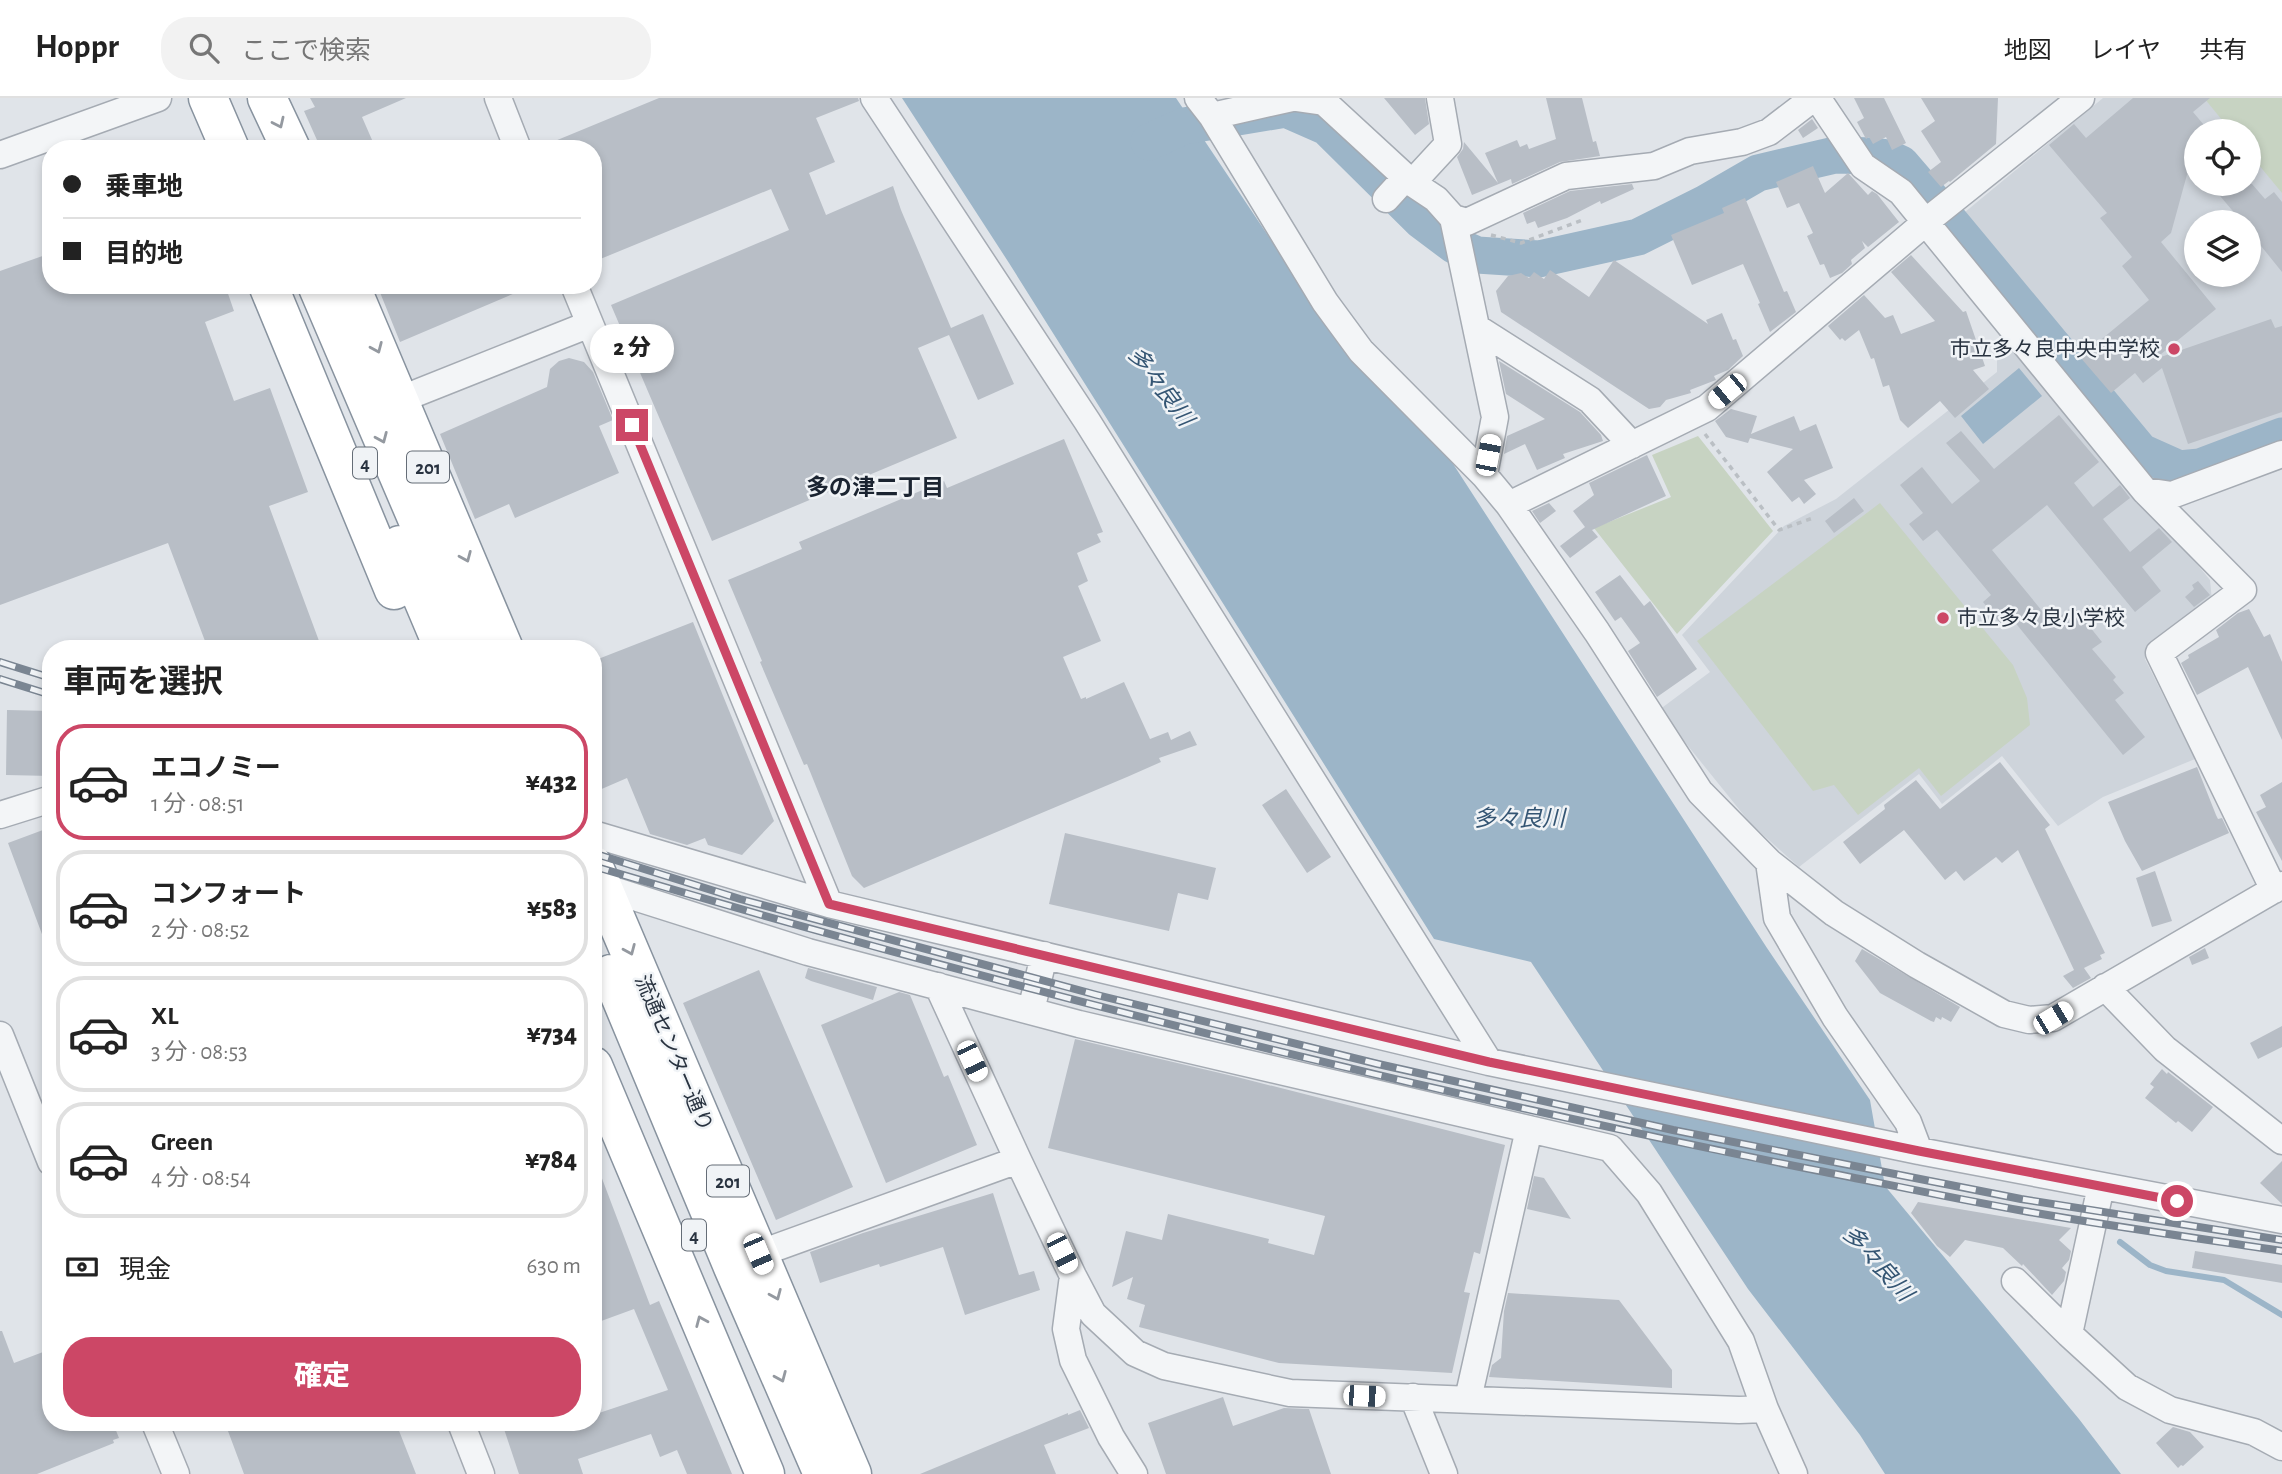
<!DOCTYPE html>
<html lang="ja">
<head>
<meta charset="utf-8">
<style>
  :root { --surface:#fff; --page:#f2f2f2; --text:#222; --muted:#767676; --line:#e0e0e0; --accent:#cc4766 }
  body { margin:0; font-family:"Alegreya Sans","Noto Sans JP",sans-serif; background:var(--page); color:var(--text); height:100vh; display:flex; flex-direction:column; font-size:26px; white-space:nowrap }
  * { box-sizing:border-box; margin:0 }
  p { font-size:23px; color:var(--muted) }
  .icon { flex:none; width:38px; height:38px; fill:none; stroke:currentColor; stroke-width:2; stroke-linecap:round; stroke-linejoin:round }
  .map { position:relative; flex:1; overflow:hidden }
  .side { position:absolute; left:42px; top:542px; width:560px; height:791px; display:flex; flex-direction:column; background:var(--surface); border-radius:28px; box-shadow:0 4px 10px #0003 }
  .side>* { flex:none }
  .guide { position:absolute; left:42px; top:42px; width:560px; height:154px; border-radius:28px; box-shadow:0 4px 10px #0003; display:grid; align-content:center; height:154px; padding:0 21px; background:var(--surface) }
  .buttons { position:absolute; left:2184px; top:21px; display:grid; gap:14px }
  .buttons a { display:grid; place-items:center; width:77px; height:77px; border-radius:50%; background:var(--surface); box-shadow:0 4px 10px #0003; font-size:35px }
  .end { position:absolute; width:32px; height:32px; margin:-16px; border:9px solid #cc4766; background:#fff; box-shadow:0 0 0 4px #fff }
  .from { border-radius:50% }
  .bubble { position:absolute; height:49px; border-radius:24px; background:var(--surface); box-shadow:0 4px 10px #0003; font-size:23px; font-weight:800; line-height:49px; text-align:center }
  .car { position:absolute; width:21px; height:42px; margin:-21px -10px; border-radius:9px; box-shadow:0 0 5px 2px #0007; background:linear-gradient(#fff 24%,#345 0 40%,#fff 0 76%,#345 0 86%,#fff 0) }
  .guide b { display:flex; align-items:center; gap:24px; height:66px; font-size:26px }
  .guide b+b { border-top:2px solid var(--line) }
  .guide i { width:18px; height:18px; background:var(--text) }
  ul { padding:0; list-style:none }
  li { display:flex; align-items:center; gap:21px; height:116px; margin:0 14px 10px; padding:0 7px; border:4px solid var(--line); border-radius:28px }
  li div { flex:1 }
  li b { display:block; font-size:26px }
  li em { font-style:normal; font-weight:800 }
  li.active { border-color:var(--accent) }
  li>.icon { width:63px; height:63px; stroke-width:1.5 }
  h2 { padding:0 21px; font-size:32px; line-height:84px }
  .pay { display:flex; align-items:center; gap:18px; height:77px; padding:0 21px; font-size:26px }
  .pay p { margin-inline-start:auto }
  .cta { display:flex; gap:14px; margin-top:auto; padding:14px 21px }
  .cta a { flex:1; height:80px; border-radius:28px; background:var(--accent); color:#fff; font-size:28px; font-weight:800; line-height:80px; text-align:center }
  header { display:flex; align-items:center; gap:42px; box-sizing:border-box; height:98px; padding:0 35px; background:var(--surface); border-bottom:2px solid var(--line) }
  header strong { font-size:33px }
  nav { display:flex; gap:38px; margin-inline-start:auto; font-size:24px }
  .search { width:490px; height:63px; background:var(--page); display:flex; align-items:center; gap:18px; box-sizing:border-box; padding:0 24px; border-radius:28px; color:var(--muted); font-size:26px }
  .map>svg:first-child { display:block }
  .built { fill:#ced4db; fill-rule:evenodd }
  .green { fill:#c7d3c2 }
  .water { fill:#9cb5c8 }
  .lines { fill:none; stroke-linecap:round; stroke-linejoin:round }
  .stream { stroke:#9cb5c8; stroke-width:6 }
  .river { stroke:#9cb5c8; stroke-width:37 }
  .building { fill:#b8bec6 }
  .minor-casing { stroke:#a5abb3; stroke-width:29 }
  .highway-casing { stroke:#88939f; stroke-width:41 }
  .path { stroke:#babfc4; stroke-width:3.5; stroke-dasharray:5 5; stroke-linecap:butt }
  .minor { stroke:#f3f5f7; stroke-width:26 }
  .highway { stroke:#fff; stroke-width:38 }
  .rail-casing { stroke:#7a8592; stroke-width:8 }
  .rail { stroke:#f0f3f6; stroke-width:5; stroke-dasharray:16; stroke-linecap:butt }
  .oneway { stroke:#9499a0 }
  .route { stroke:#cc4766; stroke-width:9 }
  .poi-dot { fill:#cc4766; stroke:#f0f3f6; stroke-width:2.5 }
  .labels { text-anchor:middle; stroke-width:5; stroke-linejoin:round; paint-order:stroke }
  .shield { fill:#f0f3f6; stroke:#656d77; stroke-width:2 }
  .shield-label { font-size:19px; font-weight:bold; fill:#293340 }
  .poi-label { font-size:21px; fill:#293340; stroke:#f0f3f6; text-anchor:end }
  .street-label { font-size:21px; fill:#293340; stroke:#f0f3f6 }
  .water-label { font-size:23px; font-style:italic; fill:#345573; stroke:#f0f3f6 }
  .neighbourhood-label { font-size:23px; font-weight:bold; fill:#1b2431; stroke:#f0f3f6 }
</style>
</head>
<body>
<header>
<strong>Hoppr</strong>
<div class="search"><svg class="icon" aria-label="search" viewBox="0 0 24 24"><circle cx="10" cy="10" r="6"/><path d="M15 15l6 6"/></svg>ここで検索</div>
<nav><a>地図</a><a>レイヤ</a><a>共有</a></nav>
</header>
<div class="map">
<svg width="2282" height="1376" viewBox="0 0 2282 1376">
  <rect width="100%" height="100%" fill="#e0e4e9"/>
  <!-- built -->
  <path class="built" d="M2103,0H2282V326L2177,363L2144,349L1959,119ZM2196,33H2249V86H2196ZM2196,124H2249V177H2196Z
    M2001,244L2023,254L2210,482L2212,503L2148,550L2145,561L2195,661L2103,699L2058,728L2002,658L1942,706L1919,676L1799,769L1751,726L1659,612L1710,574L1682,537L1784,428L1836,401L1997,274V254Z"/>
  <!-- green -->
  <path class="green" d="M2204,0H2282V95L2249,55V33H2231Z
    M1698,338L1773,433L1677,536L1594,430L1671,399L1652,357Z
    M1880,405L2013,567L2027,600L2030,627L1941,698L1919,670L1858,717L1834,687L1813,693L1697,543Z"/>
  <!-- water -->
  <path class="water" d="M902,0H1176L1334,236L1446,355L1767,850L1870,1002L1885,1088L2079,1321L2121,1376H1885L1860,1337L1748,1191L1531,864L1434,841L1009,165Z
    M2019,270L2042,298L1983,346L1961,318Z"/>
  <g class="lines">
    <!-- stream -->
    <path class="stream" d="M2120,1144L2150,1167L2166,1173L2224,1182L2282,1217"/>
    <!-- river -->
    <path class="river" d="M1149,44L1184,28L1286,11L1327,29L1422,123L1454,147L1477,157L1539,161L1638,139L1706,105L1758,75L1835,57L1874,58L1888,60L1901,66L1932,102L2141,354L2179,371L2200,369L2282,338"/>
  </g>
  <!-- building -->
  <path class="building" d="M310,0H406L362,19L376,51H321L304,13L315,9Z
    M659,0H858L859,3L816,20L835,64L809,75L826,117L893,88L901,112L951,230L983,216L1014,286L978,302L949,237L918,250L957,340L712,443L611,207L789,132L771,91L593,164V51L538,50Z
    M1384,0H1425L1429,26L1415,37Z
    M1546,0H1582L1593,44L1596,43L1600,58L1560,64L1512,86L1511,81L1472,97L1457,59L1463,51L1464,44L1498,85L1485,55L1517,42L1520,49L1527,46L1529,51L1556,41Z
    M1854,0H1884L1906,45L1892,52L1886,39L1873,46L1869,39L1866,41L1857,24L1864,20Z
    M1921,0H1998L1996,46L1950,84L1949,83L1941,89L1928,74L1941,64L1921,33L1935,23Z
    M2133,0H2210L2193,14L2209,33H2196V68L2191,62L2171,135L2161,144L2216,211L2155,261L2271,221L2275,230L2282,228V314L2188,346L2162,270L2143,285L2135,275L2111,295L2080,259L2149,202L2122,168L2132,159L2100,120L2107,115L2049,47L2074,26L2086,40Z
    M1812,21L1818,30L1803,40L1798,32Z
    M1813,68L1825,95L1848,75L1868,97L1872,93L1877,96L1899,124L1868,149L1862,143L1865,150L1851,162L1852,166L1842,175L1830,180L1824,166L1820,167L1807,138L1813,135L1799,105L1787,110L1776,84Z
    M1632,86L1634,91L1601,106L1600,103L1567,120L1538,130L1535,123L1527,126L1523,115L1570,93Z
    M2210,86H2252L2265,101L2274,94L2282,104V174L2249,133V124H2242Z
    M1745,100L1784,194L1787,193L1796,214L1770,234L1758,206L1760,205L1743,166L1692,187L1671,137L1724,115L1722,110Z
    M51,155V187H225L234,213L205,224L234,303L270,290L308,394L269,408L322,551H208L168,445L0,507V173Z
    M1911,157L1963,214L1966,213L1985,268L1973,272L1989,291L1955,320L1940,303L1908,330L1900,322L1889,287L1883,289L1874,260L1871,261L1859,232L1845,243L1842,240L1840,242L1828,228L1864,197L1885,220L1893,217L1901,236L1935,223L1891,174Z
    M1614,162L1708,226L1706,222L1722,215L1733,242L1736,241L1743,258L1728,272L1714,278L1716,282L1690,292L1691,295L1666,302L1660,309L1649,311L1501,214L1496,193L1508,178L1521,175L1529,180L1534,174L1544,181L1550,172L1589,199Z
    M377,187H534L400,244Z
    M569,260L584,264L593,274L613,322L599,328L619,375L515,420L509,406L475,421L440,336L547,289L550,271L559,263Z
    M1499,263L1580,314L1601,337L1603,343L1563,356L1565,360L1537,372L1525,346L1504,356L1507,338L1545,321L1506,296Z
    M1731,311L1757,318L1751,336L1794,318L1800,333L1816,326L1833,370L1804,382L1816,396L1804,406L1799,399L1792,404L1767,374L1793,351L1750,340L1748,345L1726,339L1715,323Z
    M2059,317L2099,364L2074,385L2093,409L2120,387L2130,400L2103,421L2130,454L2159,430L2172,444L2142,469L2161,493L2135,514L2047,407L1992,452L2052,525L2073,508L2102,544L2092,551L2116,579L2113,582L2124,595L2115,602L2145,639L2123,657L2009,517L2000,525L1983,504L1991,497L1937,432L1923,443L1909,426L1923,415L1900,387L1922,369L1952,406L1980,383L1946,345L1961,333L1994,371Z
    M1064,341L1103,434L1097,436L1101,444L1077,455L1088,483L1078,488L1101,543L1063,559L1081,601L1086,599V601L1124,584L1150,641L1168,634L1171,642L1190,633L1197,647L1159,660L1161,664L1127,679L864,790L852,778L807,666L804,667L760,564L762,563L728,482L802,451L799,444L944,383L947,390Z
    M1647,357L1666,398L1592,432L1598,439L1570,460L1560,448L1585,429L1573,413L1594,397L1589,385Z
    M1854,400L1864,413L1834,435L1825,423Z
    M1549,405L1556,413L1540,425L1532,413Z
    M1620,477L1644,508L1650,503L1697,571L1657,599L1628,553L1640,545L1621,519L1615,523L1595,494Z
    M2198,483L2210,497L2194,509L2185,499L2194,491L2192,487Z
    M2249,511L2264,539L2270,536L2282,564V642L2248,569L2197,597L2181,565L2189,560L2188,557L2219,539L2216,532L2238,515Z
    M693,524L774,723L742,757L708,747L705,740L687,747L650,736L627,680L597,693L593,684V563Z
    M7,612L51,613V678L6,677Z
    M2000,664L2050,727L2045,731L2105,855L2100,857L2102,861L2084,870L2091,880L2073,890L2063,878L2074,872L2018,752L2002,765L1996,759L1964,783L1956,773L1945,782L1904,732L1860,766L1843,744L1885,711L1884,707L1916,682L1940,711Z
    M2197,669L2216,717L2218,721L2222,720L2229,735L2142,773L2125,743L2108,704Z
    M2282,684V763L2256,714L2266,709L2260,697Z
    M1286,691L1331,759L1307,775L1262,707Z
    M51,729V855H49L8,745Z
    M1065,735L1216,770L1208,802L1178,795L1169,833L1049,806Z
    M2155,773L2172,823L2152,829L2136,780Z
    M2205,850L2209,860L2192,867L2189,859Z
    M1862,851L1960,909L1951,924L1942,919L1941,922L1936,919L1934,924L1931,923L1880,895L1855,863Z
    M808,870L877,889L873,902L811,883L805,880Z
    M759,872L853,1089L776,1122L683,905Z
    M899,894L910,897L944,979L948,977L977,1047L886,1085L821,927Z
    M2282,928V949L2258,961L2250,945Z
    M1075,941L1237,979L1505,1047L1480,1156L1474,1154L1464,1194L1470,1195L1452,1275L1279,1265L1139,1229L1145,1207L1127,1201L1133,1179L1112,1189L1126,1133L1162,1142L1168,1116L1269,1141L1268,1145L1314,1157L1325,1118L1048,1050Z
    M2162,971L2167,976L2168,974L2213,1009L2192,1034L2178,1023L2176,1025L2145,1000L2154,989L2150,986Z
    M595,1062L650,1207L659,1203L732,1376H687L677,1352L660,1359L651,1336L578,1361L583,1376H519L502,1325H593V1317L668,1292L634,1211L593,1226Z
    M2282,1063V1106L2260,1085Z
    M1534,1078L1544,1080L1571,1121L1527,1111Z
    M993,1095L1019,1177L1034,1173L1040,1192L965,1217L943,1149L880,1169L879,1166L820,1185L810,1154L863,1135Z
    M1918,1104L2071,1130L2059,1142L2071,1153L2069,1162L2062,1170L2066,1174L2064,1183L2052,1197L2023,1166L2022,1168L2003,1150L1989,1147L1965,1142L1950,1159L1937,1148L1911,1115Z
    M2195,1153L2282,1167V1185L2192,1170Z
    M1508,1195L1619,1202L1672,1272V1290L1489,1279L1492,1267L1501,1260L1504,1213Z
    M0,1233H2L14,1265L51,1251V1325H113L119,1340L113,1342L114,1345L37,1376H0Z
    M1223,1299L1233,1328L1284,1310L1309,1311L1331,1376H1166L1148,1325Z
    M1080,1312L1089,1330L1044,1347L1056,1376H920L1068,1315V1317Z
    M225,1325H396L416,1376H244Z
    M2173,1329L2190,1334L2204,1349L2183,1368L2181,1367L2178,1370L2156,1345Z"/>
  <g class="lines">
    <defs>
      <path id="minor" d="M498,0L518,51
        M874,0L1087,323L1489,964
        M1198,0L1212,18L1325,204L1361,253L1484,377L1509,407L1597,534L1700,694L1769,764L1834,815L1917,867L2004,916L2029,922L2053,920L2282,787
        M1296,0L1324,4L1412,85L1436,101L1453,120L1495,319L1484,377
        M1212,18L1292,0
        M0,57L158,0
        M1412,85L1448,46L1440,0
        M1386,101L1406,79
        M1453,120L1467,124L1566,78L1654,68L1690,53L1742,44L1769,34L1807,5L1818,1L1863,68L1901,94L2145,393L2243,492L2159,555L2274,792
        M574,187L829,806
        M1477,230L1590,302L1632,347
        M399,302L590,226
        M2145,393L2172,397L2282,356
        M1509,407L1707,310L1933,118L2081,0
        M0,717L51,701
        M593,736L829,806L1489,964L1919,1053L2282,1122
        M1769,764L1777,820L1835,919L1908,1024L1919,1053
        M603,789L808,854L1079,926L1610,1050L1649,1095L1741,1243L1765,1311L1794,1376
        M938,888L1018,1062L1073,1178L1093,1216L1135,1255L1164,1268L1290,1295L1739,1312L1765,1311
        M2105,889L2165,951L2282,1043
        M1031,913L1044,857
        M0,937L51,1064
        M758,1156L1018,1062
        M1073,1178L1066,1231L1073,1262L1111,1339L1134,1376
        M2015,1183L2069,1236L2127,1289L2170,1312L2254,1334L2282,1349
        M2069,1236L2101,1088
        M1413,1299L1444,1376
        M1468,1301L1529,1031
        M155,1325L176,1376
        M461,1325L481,1376"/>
      <path id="highway" d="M208,0L230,51
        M267,0L291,51
        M268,187L394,492
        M317,187L473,551
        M350,187L504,551
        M400,447L444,551
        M593,767L852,1376
        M611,876L733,1169L823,1376
        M593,968L765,1376"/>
    </defs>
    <!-- minor casing -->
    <use href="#minor" class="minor-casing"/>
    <!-- highway casing -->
    <use href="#highway" class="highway-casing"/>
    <!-- path -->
    <path class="path" d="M1491,137L1521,145L1585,121
      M1705,336L1779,432L1813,420"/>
    <!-- minor -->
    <use href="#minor" class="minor"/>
    <!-- highway -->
    <use href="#highway" class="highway"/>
    <defs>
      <path id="rail" d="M0,564L51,580
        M0,581L51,597
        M593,755L740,801L1097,897L1378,966L1673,1032L2021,1101L2282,1142
        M593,768C994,887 1400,989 1810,1071C1881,1085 1952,1100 2024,1113C2109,1128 2196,1140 2282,1153"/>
    </defs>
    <!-- rail casing -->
    <use href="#rail" class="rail-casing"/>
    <!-- rail -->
    <use href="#rail" class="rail"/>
  </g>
  <!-- one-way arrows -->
  <defs><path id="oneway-chevron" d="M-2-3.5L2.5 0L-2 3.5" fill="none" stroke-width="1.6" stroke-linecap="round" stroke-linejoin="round" transform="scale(1.75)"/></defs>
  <g class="oneway">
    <use href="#oneway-chevron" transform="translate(279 25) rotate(65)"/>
    <use href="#oneway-chevron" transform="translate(377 250) rotate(67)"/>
    <use href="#oneway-chevron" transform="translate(382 340) rotate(67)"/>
    <use href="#oneway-chevron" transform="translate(466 459) rotate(67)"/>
    <use href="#oneway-chevron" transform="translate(630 852) rotate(67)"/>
    <use href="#oneway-chevron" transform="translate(776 1197) rotate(67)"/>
    <use href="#oneway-chevron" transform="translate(701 1223) rotate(-113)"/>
    <use href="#oneway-chevron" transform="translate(781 1279) rotate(67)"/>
  </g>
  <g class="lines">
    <!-- route -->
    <path class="route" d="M632,327L829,806L1489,964L1919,1053L2177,1103"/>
  </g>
  <!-- markers -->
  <g class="poi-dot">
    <circle cx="2174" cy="251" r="7"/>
    <circle cx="1943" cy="520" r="7"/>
  </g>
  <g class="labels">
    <!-- shield labels -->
    <g class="shield">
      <rect x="353" y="349.5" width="24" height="31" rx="5"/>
      <rect x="407" y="353.5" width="42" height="31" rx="5"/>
      <rect x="707" y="1067.5" width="42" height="31" rx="5"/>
      <rect x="682" y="1121.5" width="24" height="31" rx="5"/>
    </g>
    <g class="shield-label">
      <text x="365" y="372">4</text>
      <text x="428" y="376">201</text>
      <text x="728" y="1090">201</text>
      <text x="694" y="1144">4</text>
    </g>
    <!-- poi labels -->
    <g class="poi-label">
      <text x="2160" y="258">市立多々良中央中学校</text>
      <text x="1957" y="527" text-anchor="start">市立多々良小学校</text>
    </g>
    <!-- street labels -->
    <g class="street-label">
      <text transform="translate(674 955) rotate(67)" y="7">流通センター通り</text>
    </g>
    <!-- water labels -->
    <g class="water-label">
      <text transform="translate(1161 288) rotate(53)" y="8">多々良川</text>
      <text x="1519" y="728">多々良川</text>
      <text transform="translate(1878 1165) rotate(48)" y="8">多々良川</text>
    </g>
    <!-- neighbourhood labels -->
    <g class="neighbourhood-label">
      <text x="875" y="397">多の津二丁目</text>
    </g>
  </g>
</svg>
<div class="buttons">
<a><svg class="icon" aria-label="locate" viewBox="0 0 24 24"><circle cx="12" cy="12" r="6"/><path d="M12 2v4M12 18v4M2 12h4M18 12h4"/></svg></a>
<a><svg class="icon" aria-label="layers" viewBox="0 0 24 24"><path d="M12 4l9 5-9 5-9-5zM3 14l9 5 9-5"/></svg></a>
</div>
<i class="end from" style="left:2177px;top:1103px"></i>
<i class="end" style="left:632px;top:327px"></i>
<div class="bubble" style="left:590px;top:226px;width:84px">2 分</div>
<i class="car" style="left:1727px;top:293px;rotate:230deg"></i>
<i class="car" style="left:1488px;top:357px;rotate:11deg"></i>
<i class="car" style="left:2053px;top:920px;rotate:59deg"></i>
<i class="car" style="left:972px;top:963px;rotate:155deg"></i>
<i class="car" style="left:1062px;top:1155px;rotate:154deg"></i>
<i class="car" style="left:758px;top:1156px;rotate:157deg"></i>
<i class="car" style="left:1364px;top:1298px;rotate:92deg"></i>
<div class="guide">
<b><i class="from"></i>乗車地</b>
<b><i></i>目的地</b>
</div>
<section class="side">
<h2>車両を選択</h2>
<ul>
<li class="active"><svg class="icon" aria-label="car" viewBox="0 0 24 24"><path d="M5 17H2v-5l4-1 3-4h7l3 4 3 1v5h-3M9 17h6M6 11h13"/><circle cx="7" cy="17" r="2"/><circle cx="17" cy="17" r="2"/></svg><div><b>エコノミー</b><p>1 分 · 08:51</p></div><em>¥432</em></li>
<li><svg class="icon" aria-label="car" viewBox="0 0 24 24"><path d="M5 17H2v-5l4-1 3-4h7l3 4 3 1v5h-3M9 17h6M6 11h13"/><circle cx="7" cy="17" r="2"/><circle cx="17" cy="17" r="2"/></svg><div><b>コンフォート</b><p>2 分 · 08:52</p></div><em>¥583</em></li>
<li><svg class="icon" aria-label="car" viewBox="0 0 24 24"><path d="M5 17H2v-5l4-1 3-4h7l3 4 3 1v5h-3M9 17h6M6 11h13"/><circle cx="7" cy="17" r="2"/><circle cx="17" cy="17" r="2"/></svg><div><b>XL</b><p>3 分 · 08:53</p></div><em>¥734</em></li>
<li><svg class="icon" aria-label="car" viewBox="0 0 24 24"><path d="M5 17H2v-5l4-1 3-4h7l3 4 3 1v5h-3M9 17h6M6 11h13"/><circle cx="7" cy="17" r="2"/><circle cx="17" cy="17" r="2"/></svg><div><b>Green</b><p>4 分 · 08:54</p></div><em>¥784</em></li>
</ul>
<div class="pay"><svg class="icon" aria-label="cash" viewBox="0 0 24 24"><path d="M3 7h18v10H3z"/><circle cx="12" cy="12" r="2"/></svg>現金<p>630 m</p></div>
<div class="cta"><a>確定</a></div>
</section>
</div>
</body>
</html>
